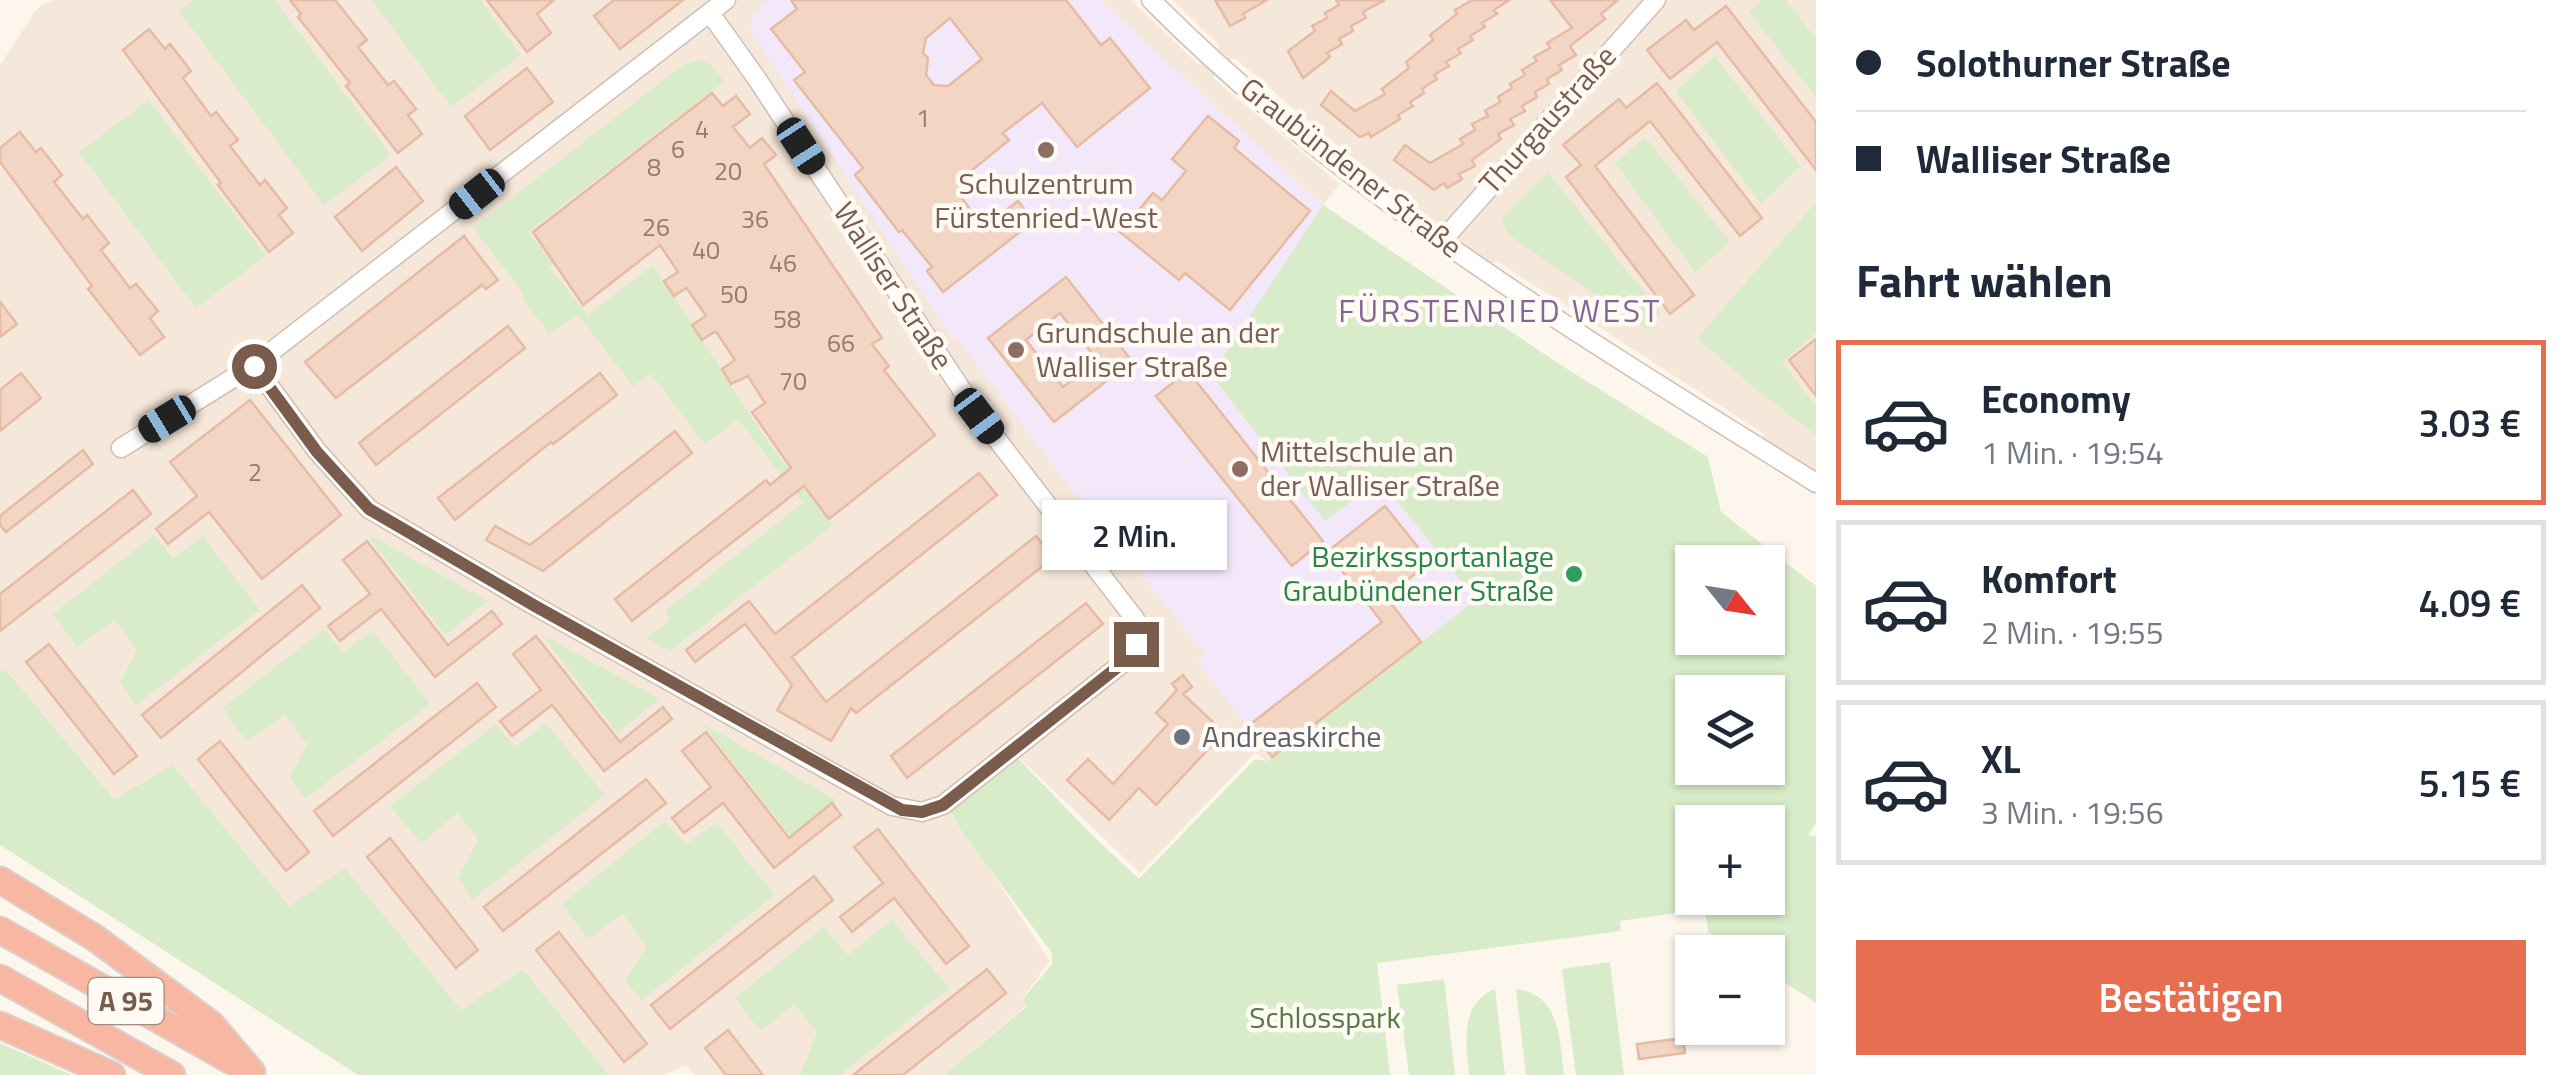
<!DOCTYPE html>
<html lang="de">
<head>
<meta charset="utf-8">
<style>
  :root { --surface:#fff; --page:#f2f2f3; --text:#1f2937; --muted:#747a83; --line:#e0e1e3; --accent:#e76f51 }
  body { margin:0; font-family:"Titillium Web",sans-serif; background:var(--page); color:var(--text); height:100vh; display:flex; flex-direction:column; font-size:38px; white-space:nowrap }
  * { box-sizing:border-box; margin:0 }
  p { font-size:32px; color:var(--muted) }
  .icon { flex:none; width:55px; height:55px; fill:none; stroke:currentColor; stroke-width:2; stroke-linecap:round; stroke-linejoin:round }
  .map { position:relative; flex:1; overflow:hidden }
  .panel { display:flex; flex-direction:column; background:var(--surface); width:750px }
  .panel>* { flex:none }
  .guide { display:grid; align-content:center; height:220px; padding:0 40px; background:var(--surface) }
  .needle { width:65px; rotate:120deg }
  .tools { position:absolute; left:1675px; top:545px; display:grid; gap:20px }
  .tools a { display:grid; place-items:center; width:110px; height:110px; border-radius:0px; background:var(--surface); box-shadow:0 2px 8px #0004; font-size:50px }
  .end { position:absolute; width:45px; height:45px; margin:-22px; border:12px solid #7a5c4d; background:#fff; box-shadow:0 0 0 5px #fff }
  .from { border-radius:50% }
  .bubble { position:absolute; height:70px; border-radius:0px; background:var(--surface); box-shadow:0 2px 8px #0004; font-size:32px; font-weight:600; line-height:70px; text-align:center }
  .car { position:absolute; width:30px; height:60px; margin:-30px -15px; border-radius:12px; box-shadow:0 0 8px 2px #0007; background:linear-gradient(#222 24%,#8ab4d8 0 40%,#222 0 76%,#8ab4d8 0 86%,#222 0) }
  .guide b { display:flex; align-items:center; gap:35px; height:95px; font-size:38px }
  .guide b+b { border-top:2px solid var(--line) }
  .guide i { width:25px; height:25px; background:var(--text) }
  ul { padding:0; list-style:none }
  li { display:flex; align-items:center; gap:30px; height:165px; margin:0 20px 15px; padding:0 20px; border:5px solid var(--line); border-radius:0px }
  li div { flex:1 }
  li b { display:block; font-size:38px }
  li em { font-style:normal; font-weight:600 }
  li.on { border-color:var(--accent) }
  li>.icon { width:90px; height:90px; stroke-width:1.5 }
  h2 { padding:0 40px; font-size:45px; line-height:120px }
  .cta { display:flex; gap:20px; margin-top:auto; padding:20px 40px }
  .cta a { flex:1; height:115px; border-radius:0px; background:var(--accent); color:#fff; font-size:40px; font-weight:600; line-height:115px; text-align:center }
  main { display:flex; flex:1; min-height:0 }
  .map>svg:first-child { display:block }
  .residential { fill:#f5e8da }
  .education { fill:#f3e8fa }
  .green { fill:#d8ecc9; fill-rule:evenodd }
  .building { fill:#f3d5c3; stroke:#e6bba3; stroke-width:2.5; fill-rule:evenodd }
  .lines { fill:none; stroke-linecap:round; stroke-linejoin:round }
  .minor-casing { stroke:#d1beb0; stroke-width:21 }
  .highway-casing { stroke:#dad1cd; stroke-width:29 }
  .minor { stroke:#fff; stroke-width:18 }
  .highway { stroke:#f7b7a3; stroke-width:25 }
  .route { stroke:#7a5c4d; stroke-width:12 }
  .education-dot { fill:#8d6e63; stroke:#fffaf3; stroke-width:4 }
  .leisure-dot { fill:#2e9e5b; stroke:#fffaf3; stroke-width:4 }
  .worship-dot { fill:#6b7280; stroke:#fffaf3; stroke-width:4 }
  .labels { text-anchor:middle; stroke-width:9; stroke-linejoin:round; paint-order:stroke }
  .number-label { font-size:25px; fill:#987a6a }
  .shield { fill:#fffaf3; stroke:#a28b7f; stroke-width:2.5 }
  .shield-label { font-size:28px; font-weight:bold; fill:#7a5c4d }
  .street-label { font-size:30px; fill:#7a5c4d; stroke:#fffaf3 }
  .education-label { font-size:30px; fill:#785e54; stroke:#fffaf3; text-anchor:start }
  .leisure-label { font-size:30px; fill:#27864d; stroke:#fffaf3; text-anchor:end }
  .worship-label { font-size:30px; fill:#5b616d; stroke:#fffaf3; text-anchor:start }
  .park-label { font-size:30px; fill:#537a41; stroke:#fffaf3 }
  .neighbourhood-label { font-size:32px; letter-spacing:2.5px; fill:#846695; stroke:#fffaf3 }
</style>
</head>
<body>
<main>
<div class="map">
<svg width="1816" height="1075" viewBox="0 0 1816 1075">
  <rect width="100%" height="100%" fill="#fdf6ec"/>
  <!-- residential -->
  <path class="residential" d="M55,0H1131L1198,64H1205L1216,74L1213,78L1340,184L1323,205L1325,520L1476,600L1267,761L1255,753L1140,873L1010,749L945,801L1050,961L1022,999L1026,1006L944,1075H695L686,1065L664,1075H609L523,969L461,1011L345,868L289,906L173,765L114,799L7,671L0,673V65L36,10L45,3Z
    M1172,0H1816V471L1763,438L1764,434L1498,262L1490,263L1409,207L1410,202L1327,137L1236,59L1229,60L1218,49L1219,45Z"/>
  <!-- education -->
  <path class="education" d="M767,0H1100L1323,205L1212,375L1325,520L1373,485L1398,502L1476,600L1272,757L1198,663L1206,655L1061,476L956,336L952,338L751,31L753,14Z"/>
  <!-- green -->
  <path class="green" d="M193,0H275L391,155L324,205L179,11Z
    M372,0H480L521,55L451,107Z
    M1762,0H1786L1816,39V97L1749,12Z
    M1715,56L1800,166L1761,204L1676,91Z
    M697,60L709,63L725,81L528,232L553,263L550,268L588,315L653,265L768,442L833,525L670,651L647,638L671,620L665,611L803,503L738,419L705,444L651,374L633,386L578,315L549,334L525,302L522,291L473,228L683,65Z
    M149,100L266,256L196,308L79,152Z
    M1645,137L1730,242L1695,272L1615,163Z
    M1548,172L1660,312L1648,330L1510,236L1501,219Z
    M1816,202V333L1782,362L1816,406V435L1756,389L1697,338Z
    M1323,205L1556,362L1708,457L1721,512L1816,586V823L1808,835L1816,836V1003L1768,971V952H1740L1708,932L1705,909L1620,921L1621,931L1377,963L1390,1075H944L1026,1007L1022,1000L1052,964V953L963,833L947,805L1013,753L1091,834L1139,879L1255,759L1268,761L1476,600L1398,502L1373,485L1325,521L1211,375ZM1692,562H1768V638H1692ZM1692,692H1768V768H1692ZM1692,822H1768V898H1692Z
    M154,535L173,558L203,536L260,610L136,705L120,683L137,650L115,620L77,647L53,614Z
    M373,537L488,601L445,635L370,539Z
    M324,629L343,652L373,631L430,704L305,799L290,778L307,744L284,715L247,742L223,708Z
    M542,635L660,699L617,733Z
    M6,670L114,799L173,765L289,906L345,868L461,1010L523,969L609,1075H358L0,845V673Z
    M546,723L605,795L472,900L458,878L478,840L458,813L421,843L390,806L496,724L515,747Z
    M702,723L836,800L790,836Z
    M665,821L685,845L717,823L774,895L642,1000L625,981L647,946L623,914L588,939L562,904Z
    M892,920L949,988L840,1075H800L817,1033L795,1004L760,1031L735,998L824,927L848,955Z
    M1610,962L1624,1075H1576L1562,969Z
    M1444,979L1455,1075H1409L1397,985Z
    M1495,989L1505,1075H1469C1466,1043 1459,1004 1495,989Z
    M1516,989C1561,995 1559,1039 1564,1075H1526Z
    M0,1043L72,1075H0Z"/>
  <!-- building -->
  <path class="building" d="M290,0H335L367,40L358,47L388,85L394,81L416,109L408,115L422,134L398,153L346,86L350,83L298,17L301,14Z
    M487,0H554L537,14L551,33L527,52Z
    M614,0H683L620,49L594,16Z
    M791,0H1066L1101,45L1110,38L1150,88L1077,147L1042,103L1003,133L1009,140L971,171L974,182L959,194L983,227L1018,201L1034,221L943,292L927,271L932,267L902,230L899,232L855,175L863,168L794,80L805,72L771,29L797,9ZM950,18L982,59L948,86L934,85L926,75L928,58L923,53L926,38Z
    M1215,0H1267L1243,14L1245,18L1230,26Z
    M1336,0H1385L1363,12L1366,18L1351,26L1353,31L1339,39L1342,44L1327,53L1330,57L1303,78L1288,51L1315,31L1312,26L1327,18L1325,13L1339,5Z
    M1472,0H1509L1494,10L1497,14L1482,23L1485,27L1470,36L1473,40L1458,49L1461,53L1446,62L1449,66L1434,75L1437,79L1422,89L1424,93L1410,102L1413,106L1398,115L1400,119L1371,137L1369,133L1360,137L1321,105L1331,91L1355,111L1385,94L1382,89L1409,68L1406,62L1433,40L1430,35L1457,14L1455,10Z
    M1550,0H1618L1601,14L1605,19L1570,46L1576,55L1559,65L1562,70L1547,79L1549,84L1535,92L1537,97L1522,106L1525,111L1510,119L1514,125L1498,134L1501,139L1472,160L1475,166L1459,174L1462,179L1447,188L1444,183L1434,190L1394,160L1405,145L1430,163L1463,144L1460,139L1475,130L1472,124L1488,116L1485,111L1500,102L1498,97L1512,88L1510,84L1525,75L1522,70L1537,61L1534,57L1550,48L1547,43L1572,28Z
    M1726,6L1816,122V170L1717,42L1670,79L1647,50L1686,20L1694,30Z
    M149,29L165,49L170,44L191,71L183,78L211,116L216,112L238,140L230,146L260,185L265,180L287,208L279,215L293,233L269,252L218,185L221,183L123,50Z
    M527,68L553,102L490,150L465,116Z
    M1657,83L1762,218L1740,236L1650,121L1595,166L1694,295L1670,314L1566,177L1581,165L1563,145L1619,99L1626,108Z
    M712,93L723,106L736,96L750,114L733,127L750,148L762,138L776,155L764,164L882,338L872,344L889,366L884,370L935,435L829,519L804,486L632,621L615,599L766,480L770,485L791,468L752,412L765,403L748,376L731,384L722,369L735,360L717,333L714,332L702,340L692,325L706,316L688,290L686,288L674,296L664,281L678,272L660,245L583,305L533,232Z
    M1208,116L1239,141L1234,148L1310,211L1230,310L1185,273L1179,280L1120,232L1153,193L1162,200L1186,171L1172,159Z
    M20,132L36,152L41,148L62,175L54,182L83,219L87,215L109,243L101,250L130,288L136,284L158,311L150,318L164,337L140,355L88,289L92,286L0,162V148Z
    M396,167L423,201L362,251L335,217Z
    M464,236L498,280L486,289L482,285L336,398L305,362Z
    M1066,277L1132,361L1054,422L988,338ZM1060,313L1097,360L1063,387L1026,340Z
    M0,302L17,324L0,337Z
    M508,326L525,348L376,465L359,443Z
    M1816,339V396L1789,360Z
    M1188,371L1323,541L1292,566L1156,396Z
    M21,373L41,398L0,431V390Z
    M600,373L617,395L553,444L551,442L455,520L438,498Z
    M250,400L341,515L262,579L209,512L168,544L156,529L197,496L170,462Z
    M675,431L692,453L543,571L486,540L495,526L530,545Z
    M83,450L93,464L6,532L0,525V516Z
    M979,473L997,495L792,657L826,702L1036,536L1053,558L856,713L851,708L831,741L777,710L792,685L745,624L695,662L686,650L749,601L775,634Z
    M133,490L151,514L0,631V594Z
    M1385,506L1430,562L1386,597L1421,642L1272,757L1248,726L1382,622L1327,552Z
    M367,541L448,645L492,611L502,624L435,677L381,609L340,641L328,626L370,594L343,560Z
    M302,585L320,608L161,738L142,715Z
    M1086,603L1103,624L907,778L891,756Z
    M536,636L620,742L663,707L672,719L604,771L552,705L512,736L500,721L541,690L513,654Z
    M49,644L137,756L114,774L26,662Z
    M1183,675L1192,687L1183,694L1215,724L1206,733L1215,742L1156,805L1139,788L1109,820L1067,780L1088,759L1113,784L1168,724L1156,713L1177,690L1172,684Z
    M477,683L496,707L333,836L314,811Z
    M706,732L789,838L832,803L841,815L774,868L723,803L684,833L672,818L711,787L682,751Z
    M220,741L309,852L286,871L198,759Z
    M646,779L666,803L503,931L484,907Z
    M878,829L969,946L946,964L894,898L852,932L840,917L883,883L854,847Z
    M390,838L478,950L456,968L367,857Z
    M814,876L833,900L670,1029L651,1005Z
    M559,932L647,1044L624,1062L536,950Z
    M987,969L1006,993L956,1033L903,1075H853Z
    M728,1030L763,1075H726L705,1048Z
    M1683,1038L1685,1053L1639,1059L1637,1044Z"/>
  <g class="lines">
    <defs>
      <path id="minor" d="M1151,0C1345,196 1584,337 1816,483
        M1441,242L1656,0
        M254,365L317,451L369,509L535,606L892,806L922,812L943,805L1124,662L1136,644L1135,619L979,416L757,79L710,13
        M121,448L254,365L726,0"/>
      <path id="highway" d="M0,880L95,938L211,1024L252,1072
        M0,930L235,1063
        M0,978L172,1075
        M0,1025L112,1075"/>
    </defs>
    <!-- minor casing -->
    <use href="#minor" class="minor-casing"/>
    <!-- highway casing -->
    <use href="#highway" class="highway-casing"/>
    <!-- minor -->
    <use href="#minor" class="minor"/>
    <!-- highway -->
    <use href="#highway" class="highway"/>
  </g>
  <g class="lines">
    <!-- route -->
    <path class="route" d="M254,366L317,452L369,509L535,606L902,810L922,812L943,805L1124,662L1136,644"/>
  </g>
  <!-- markers -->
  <g class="education-dot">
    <circle cx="1046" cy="150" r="10"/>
    <circle cx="1016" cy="350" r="10"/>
    <circle cx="1240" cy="469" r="10"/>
  </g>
  <circle class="leisure-dot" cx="1574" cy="574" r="10"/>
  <circle class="worship-dot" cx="1182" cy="737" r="10"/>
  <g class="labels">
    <!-- number labels -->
    <g class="number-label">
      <text x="923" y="127">1</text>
      <text x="702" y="138">4</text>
      <text x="678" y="158">6</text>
      <text x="654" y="176">8</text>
      <text x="728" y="180">20</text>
      <text x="755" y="228">36</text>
      <text x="656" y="236">26</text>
      <text x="706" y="259">40</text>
      <text x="783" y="272">46</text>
      <text x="734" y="303">50</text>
      <text x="787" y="328">58</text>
      <text x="841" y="352">66</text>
      <text x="793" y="390">70</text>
      <text x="255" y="481">2</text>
    </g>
    <!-- shield labels -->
    <rect class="shield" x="88.5" y="978" width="75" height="46" rx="8"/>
    <g class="shield-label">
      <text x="126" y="1011">A 95</text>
    </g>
    <!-- street labels -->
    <g class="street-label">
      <text transform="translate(1548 120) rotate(-48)" y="10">Thurgaustraße</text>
      <text transform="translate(1351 168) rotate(38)" y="10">Graubündener Straße</text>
      <text transform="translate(893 286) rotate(57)" y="10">Walliser Straße</text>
    </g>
    <!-- education labels -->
    <g class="education-label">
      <text x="1046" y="194" text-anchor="middle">Schulzentrum<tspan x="1046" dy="34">Fürstenried-West</tspan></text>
      <text x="1036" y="343">Grundschule an der<tspan x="1036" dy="34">Walliser Straße</tspan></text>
      <text x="1260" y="462">Mittelschule an<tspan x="1260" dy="34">der Walliser Straße</tspan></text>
    </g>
    <!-- leisure labels -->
    <g class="leisure-label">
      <text x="1554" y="567">Bezirkssportanlage<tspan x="1554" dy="34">Graubündener Straße</tspan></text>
    </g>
    <!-- worship labels -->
    <g class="worship-label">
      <text x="1202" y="747">Andreaskirche</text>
    </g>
    <!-- park labels -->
    <g class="park-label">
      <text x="1325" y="1028">Schlosspark</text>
    </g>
    <!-- neighbourhood labels -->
    <g class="neighbourhood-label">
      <text x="1500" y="322">FÜRSTENRIED WEST</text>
    </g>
  </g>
</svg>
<div class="tools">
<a><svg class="needle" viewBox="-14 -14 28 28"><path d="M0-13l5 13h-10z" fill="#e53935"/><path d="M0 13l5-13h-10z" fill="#747a83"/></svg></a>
<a><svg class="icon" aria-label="layers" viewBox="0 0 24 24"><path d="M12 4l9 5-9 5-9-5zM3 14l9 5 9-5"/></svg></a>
<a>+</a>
<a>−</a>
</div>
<i class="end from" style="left:254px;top:366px"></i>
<i class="end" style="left:1136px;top:644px"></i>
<div class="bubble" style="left:1042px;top:500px;width:185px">2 Min.</div>
<i class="car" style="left:801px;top:146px;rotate:147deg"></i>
<i class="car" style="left:477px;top:194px;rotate:232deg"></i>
<i class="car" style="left:979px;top:416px;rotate:143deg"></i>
<i class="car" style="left:167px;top:419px;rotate:239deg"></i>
</div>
<section class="panel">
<div class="guide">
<b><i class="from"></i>Solothurner Straße</b>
<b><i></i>Walliser Straße</b>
</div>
<h2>Fahrt wählen</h2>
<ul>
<li class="on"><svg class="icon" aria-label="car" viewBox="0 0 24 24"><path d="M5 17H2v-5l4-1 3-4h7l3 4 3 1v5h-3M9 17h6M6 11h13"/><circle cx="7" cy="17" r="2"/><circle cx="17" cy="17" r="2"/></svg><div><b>Economy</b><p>1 Min. · 19:54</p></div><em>3.03 €</em></li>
<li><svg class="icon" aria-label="car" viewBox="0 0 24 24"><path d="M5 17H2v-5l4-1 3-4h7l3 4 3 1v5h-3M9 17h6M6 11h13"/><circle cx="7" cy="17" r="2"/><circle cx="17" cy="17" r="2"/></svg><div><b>Komfort</b><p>2 Min. · 19:55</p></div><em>4.09 €</em></li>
<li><svg class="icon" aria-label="car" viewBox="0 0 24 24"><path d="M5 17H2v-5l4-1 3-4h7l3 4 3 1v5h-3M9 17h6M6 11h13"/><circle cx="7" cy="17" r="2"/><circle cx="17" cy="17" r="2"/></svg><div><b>XL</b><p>3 Min. · 19:56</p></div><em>5.15 €</em></li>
</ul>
<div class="cta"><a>Bestätigen</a></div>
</section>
</main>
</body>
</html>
